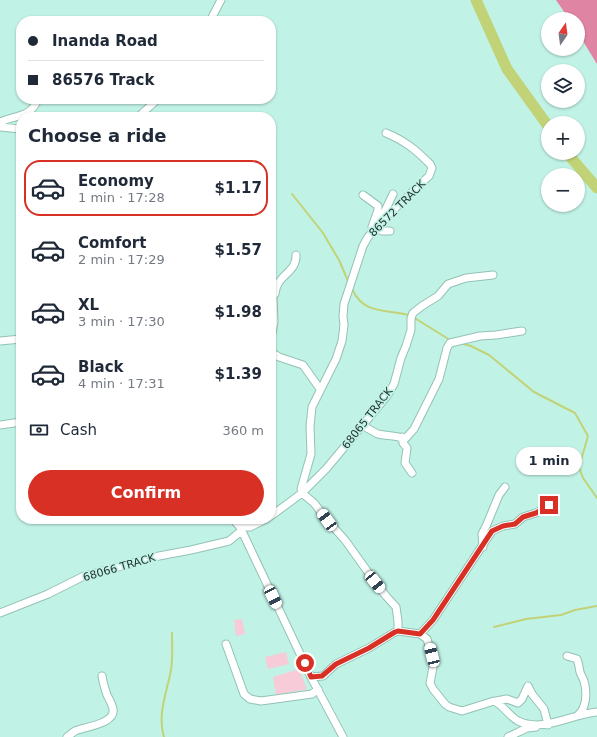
<!DOCTYPE html>
<html lang="en">
<head>
<meta charset="utf-8">
<style>
  :root { --surface:#fff; --page:#f6f6f7; --text:#1f2937; --muted:#747a83; --line:#e0e1e3; --accent:#d93025 }
  body { margin:0; font-family:"DejaVu Sans",sans-serif; background:var(--page); color:var(--text); height:100vh; display:flex; flex-direction:column; font-size:15px; white-space:nowrap }
  * { box-sizing:border-box; margin:0 }
  p { font-size:13px; color:var(--muted) }
  .icon { flex:none; width:22px; height:22px; fill:none; stroke:currentColor; stroke-width:2; stroke-linecap:round; stroke-linejoin:round }
  .map { position:relative; flex:1; overflow:hidden }
  .details { position:absolute; left:16px; top:112px; width:260px; height:412px; display:flex; flex-direction:column; background:var(--surface); border-radius:16px; box-shadow:0 1px 3px #0004 }
  .details>* { flex:none }
  .hud { position:absolute; left:16px; top:16px; width:260px; height:88px; border-radius:16px; box-shadow:0 1px 3px #0004; display:grid; align-content:center; height:88px; padding:0 12px; background:var(--surface) }
  .needle { width:26px; rotate:14deg }
  .controls { position:absolute; left:541px; top:12px; display:grid; gap:8px }
  .controls a { display:grid; place-items:center; width:44px; height:44px; border-radius:50%; background:var(--surface); box-shadow:0 1px 3px #0004; font-size:20px }
  .end { position:absolute; width:18px; height:18px; margin:-9px; border:5px solid #d93025; background:#fff; box-shadow:0 0 0 2px #fff }
  .from { border-radius:50% }
  .bubble { position:absolute; height:28px; border-radius:14px; background:var(--surface); box-shadow:0 1px 3px #0004; font-size:13px; font-weight:700; line-height:28px; text-align:center }
  .car { position:absolute; width:12px; height:24px; margin:-12px -6px; border-radius:5px; box-shadow:0 0 3px 1px #0007; background:linear-gradient(#fff 24%,#345 0 40%,#fff 0 76%,#345 0 86%,#fff 0) }
  .hud b { display:flex; align-items:center; gap:14px; height:38px; font-size:15px }
  .hud b+b { border-top:1px solid var(--line) }
  .hud i { width:10px; height:10px; background:var(--text) }
  ul { padding:0; list-style:none }
  li { display:flex; align-items:center; gap:12px; height:56px; margin:0 8px 6px; padding:0 4px; border:2px solid transparent; border-radius:16px }
  li div { flex:1 }
  li b { display:block; font-size:15px }
  li em { font-style:normal; font-weight:700 }
  li.active { border-color:var(--accent) }
  li>.icon { width:36px; height:36px; stroke-width:1.5 }
  h2 { padding:0 12px; font-size:18px; line-height:48px }
  .pay { display:flex; align-items:center; gap:10px; height:44px; padding:0 12px; font-size:15px }
  .pay p { margin-inline-start:auto }
  .cta { display:flex; gap:8px; margin-top:auto; padding:8px 12px }
  .cta a { flex:1; height:46px; border-radius:24px; background:var(--accent); color:#fff; font-size:16px; font-weight:700; line-height:46px; text-align:center }
  .map>svg:first-child { display:block }
  .green { fill:#f7cbd8 }
  .forest { fill:#e084a4 }
  .lines { fill:none; stroke-linecap:round; stroke-linejoin:round }
  .stream { stroke:#c2d377; stroke-width:2 }
  .river { stroke:#c2d377; stroke-width:11 }
  .minor-casing { stroke:#93c2b6; stroke-width:9 }
  .minor { stroke:#fff; stroke-width:7 }
  .route { stroke:#d93025; stroke-width:5 }
  .labels { text-anchor:middle; stroke-width:3.5; stroke-linejoin:round; paint-order:stroke }
  .street-label { font-size:11px; fill:#233632; stroke:#c1f2e6 }
</style>
</head>
<body>
<div class="map">
<svg width="597" height="737" viewBox="0 0 597 737">
  <rect width="100%" height="100%" fill="#c1f2e6"/>
  <!-- green -->
  <path class="green" d="M242,619L245,634L236,636L234,620Z
    M286,652L289,664L268,669L265,657Z
    M299,669L307,689L276,695L273,677Z"/>
  <!-- forest -->
  <path class="forest" d="M556,0H597V64L578,33V19H569Z"/>
  <g class="lines">
    <!-- stream -->
    <path class="stream" d="M292,194L323,233L339,260L348,281
      M352,289C364,315 385,309 409,315
      M413,317L450,340
      M460,343L471,346L489,355L534,392L575,413L588,436L579,467L583,478L597,498
      M494,627L526,619L561,615L575,610L597,606
      M164,737C157,714 167,692 171,670C173,658 172,645 172,633"/>
    <!-- river -->
    <path class="river" d="M476,0L507,69L548,126
      M567,153L597,188"/>
    <defs>
      <path id="minor" d="M210,21L221,0
        M138,117L158,99
        M0,122C15,115 31,118 38,99
        M0,127L21,129
        M386,133C405,141 415,149 430,164L432,168L429,176L385,218L368,237L363,246L344,304L343,316L344,325L342,341L336,359L312,407L310,426L311,454L301,489L302,493L314,503L327,520L345,540L375,582L386,596L396,607L398,621V631
        M363,195L378,206V210L372,227
        M390,231H382L377,228L393,194
        M271,338L274,322L273,296L275,294C276,275 297,273 296,255
        M0,341L21,339
        M271,352L279,357L303,365L320,389
        M0,425L21,422
        M363,426C368,428 373,432 378,434C387,436 396,435 405,439L414,429L439,379L447,348L450,343L480,336L496,335L522,331
        M402,437L403,443L407,448L405,463L412,473
        M271,516L302,493L326,469L387,396L394,384L401,358L406,346L411,330V318L413,313L422,306L438,296L448,284L466,278L493,275
        M233,519L240,527L311,677L343,737
        M240,527H250L266,519
        M483,547L482,534L487,524L499,495L505,487
        M0,613L48,594L84,576L159,556L191,550L229,541L241,531
        M420,634L433,620L492,531L503,526L515,524L523,517L536,513L549,505
        M226,644L244,694L250,699L261,701L312,694L318,689
        M567,656L577,659C579,664 579,668 580,672C581,675 583,678 584,681C587,691 587,708 578,715
        M311,677L323,676L336,664L369,648L395,632L398,631L420,634L427,639L434,662L430,683L433,689L445,704L449,707L462,711L494,701C503,705 509,716 518,721C543,733 571,714 597,712
        M496,701L507,699L518,703L522,699L528,686L532,694L544,709L548,725
        M67,737C70,735 72,733 75,731C83,727 116,724 113,709C112,704 109,699 107,695C105,689 103,683 102,676
        M508,737L527,728L536,727"/>
    </defs>
    <!-- minor casing -->
    <use href="#minor" class="minor-casing"/>
    <!-- minor -->
    <use href="#minor" class="minor"/>
  </g>
  <g class="lines">
    <!-- route -->
    <path class="route" d="M305,663L311,677L322,676L336,664L369,648L395,632L398,631L420,634L433,620L492,531L503,526L515,524L523,517L536,513L549,505"/>
  </g>
  <g class="labels">
    <!-- street labels -->
    <g class="street-label">
      <text transform="translate(397 208) rotate(-45)" y="4">86572 TRACK</text>
      <text transform="translate(367 418) rotate(-52)" y="4">68065 TRACK</text>
      <text transform="translate(119 567) rotate(-16)" y="4">68066 TRACK</text>
    </g>
  </g>
</svg>
<div class="controls">
<a><svg class="needle" viewBox="-14 -14 28 28"><path d="M0-13l5 13h-10z" fill="#e53935"/><path d="M0 13l5-13h-10z" fill="#747a83"/></svg></a>
<a><svg class="icon" aria-label="layers" viewBox="0 0 24 24"><path d="M12 4l9 5-9 5-9-5zM3 14l9 5 9-5"/></svg></a>
<a>+</a>
<a>−</a>
</div>
<i class="end from" style="left:305px;top:663px"></i>
<i class="end" style="left:549px;top:505px"></i>
<div class="bubble" style="left:516px;top:447px;width:66px">1 min</div>
<i class="car" style="left:327px;top:520px;rotate:324deg"></i>
<i class="car" style="left:375px;top:582px;rotate:141deg"></i>
<i class="car" style="left:273px;top:597px;rotate:154deg"></i>
<i class="car" style="left:432px;top:655px;rotate:346deg"></i>
<div class="hud">
<b><i class="from"></i>Inanda Road</b>
<b><i></i>86576 Track</b>
</div>
<section class="details">
<h2>Choose a ride</h2>
<ul>
<li class="active"><svg class="icon" aria-label="car" viewBox="0 0 24 24"><path d="M5 17H2v-5l4-1 3-4h7l3 4 3 1v5h-3M9 17h6M6 11h13"/><circle cx="7" cy="17" r="2"/><circle cx="17" cy="17" r="2"/></svg><div><b>Economy</b><p>1 min · 17:28</p></div><em>$1.17</em></li>
<li><svg class="icon" aria-label="car" viewBox="0 0 24 24"><path d="M5 17H2v-5l4-1 3-4h7l3 4 3 1v5h-3M9 17h6M6 11h13"/><circle cx="7" cy="17" r="2"/><circle cx="17" cy="17" r="2"/></svg><div><b>Comfort</b><p>2 min · 17:29</p></div><em>$1.57</em></li>
<li><svg class="icon" aria-label="car" viewBox="0 0 24 24"><path d="M5 17H2v-5l4-1 3-4h7l3 4 3 1v5h-3M9 17h6M6 11h13"/><circle cx="7" cy="17" r="2"/><circle cx="17" cy="17" r="2"/></svg><div><b>XL</b><p>3 min · 17:30</p></div><em>$1.98</em></li>
<li><svg class="icon" aria-label="car" viewBox="0 0 24 24"><path d="M5 17H2v-5l4-1 3-4h7l3 4 3 1v5h-3M9 17h6M6 11h13"/><circle cx="7" cy="17" r="2"/><circle cx="17" cy="17" r="2"/></svg><div><b>Black</b><p>4 min · 17:31</p></div><em>$1.39</em></li>
</ul>
<div class="pay"><svg class="icon" aria-label="cash" viewBox="0 0 24 24"><path d="M3 7h18v10H3z"/><circle cx="12" cy="12" r="2"/></svg>Cash<p>360 m</p></div>
<div class="cta"><a>Confirm</a></div>
</section>
</div>
</body>
</html>
